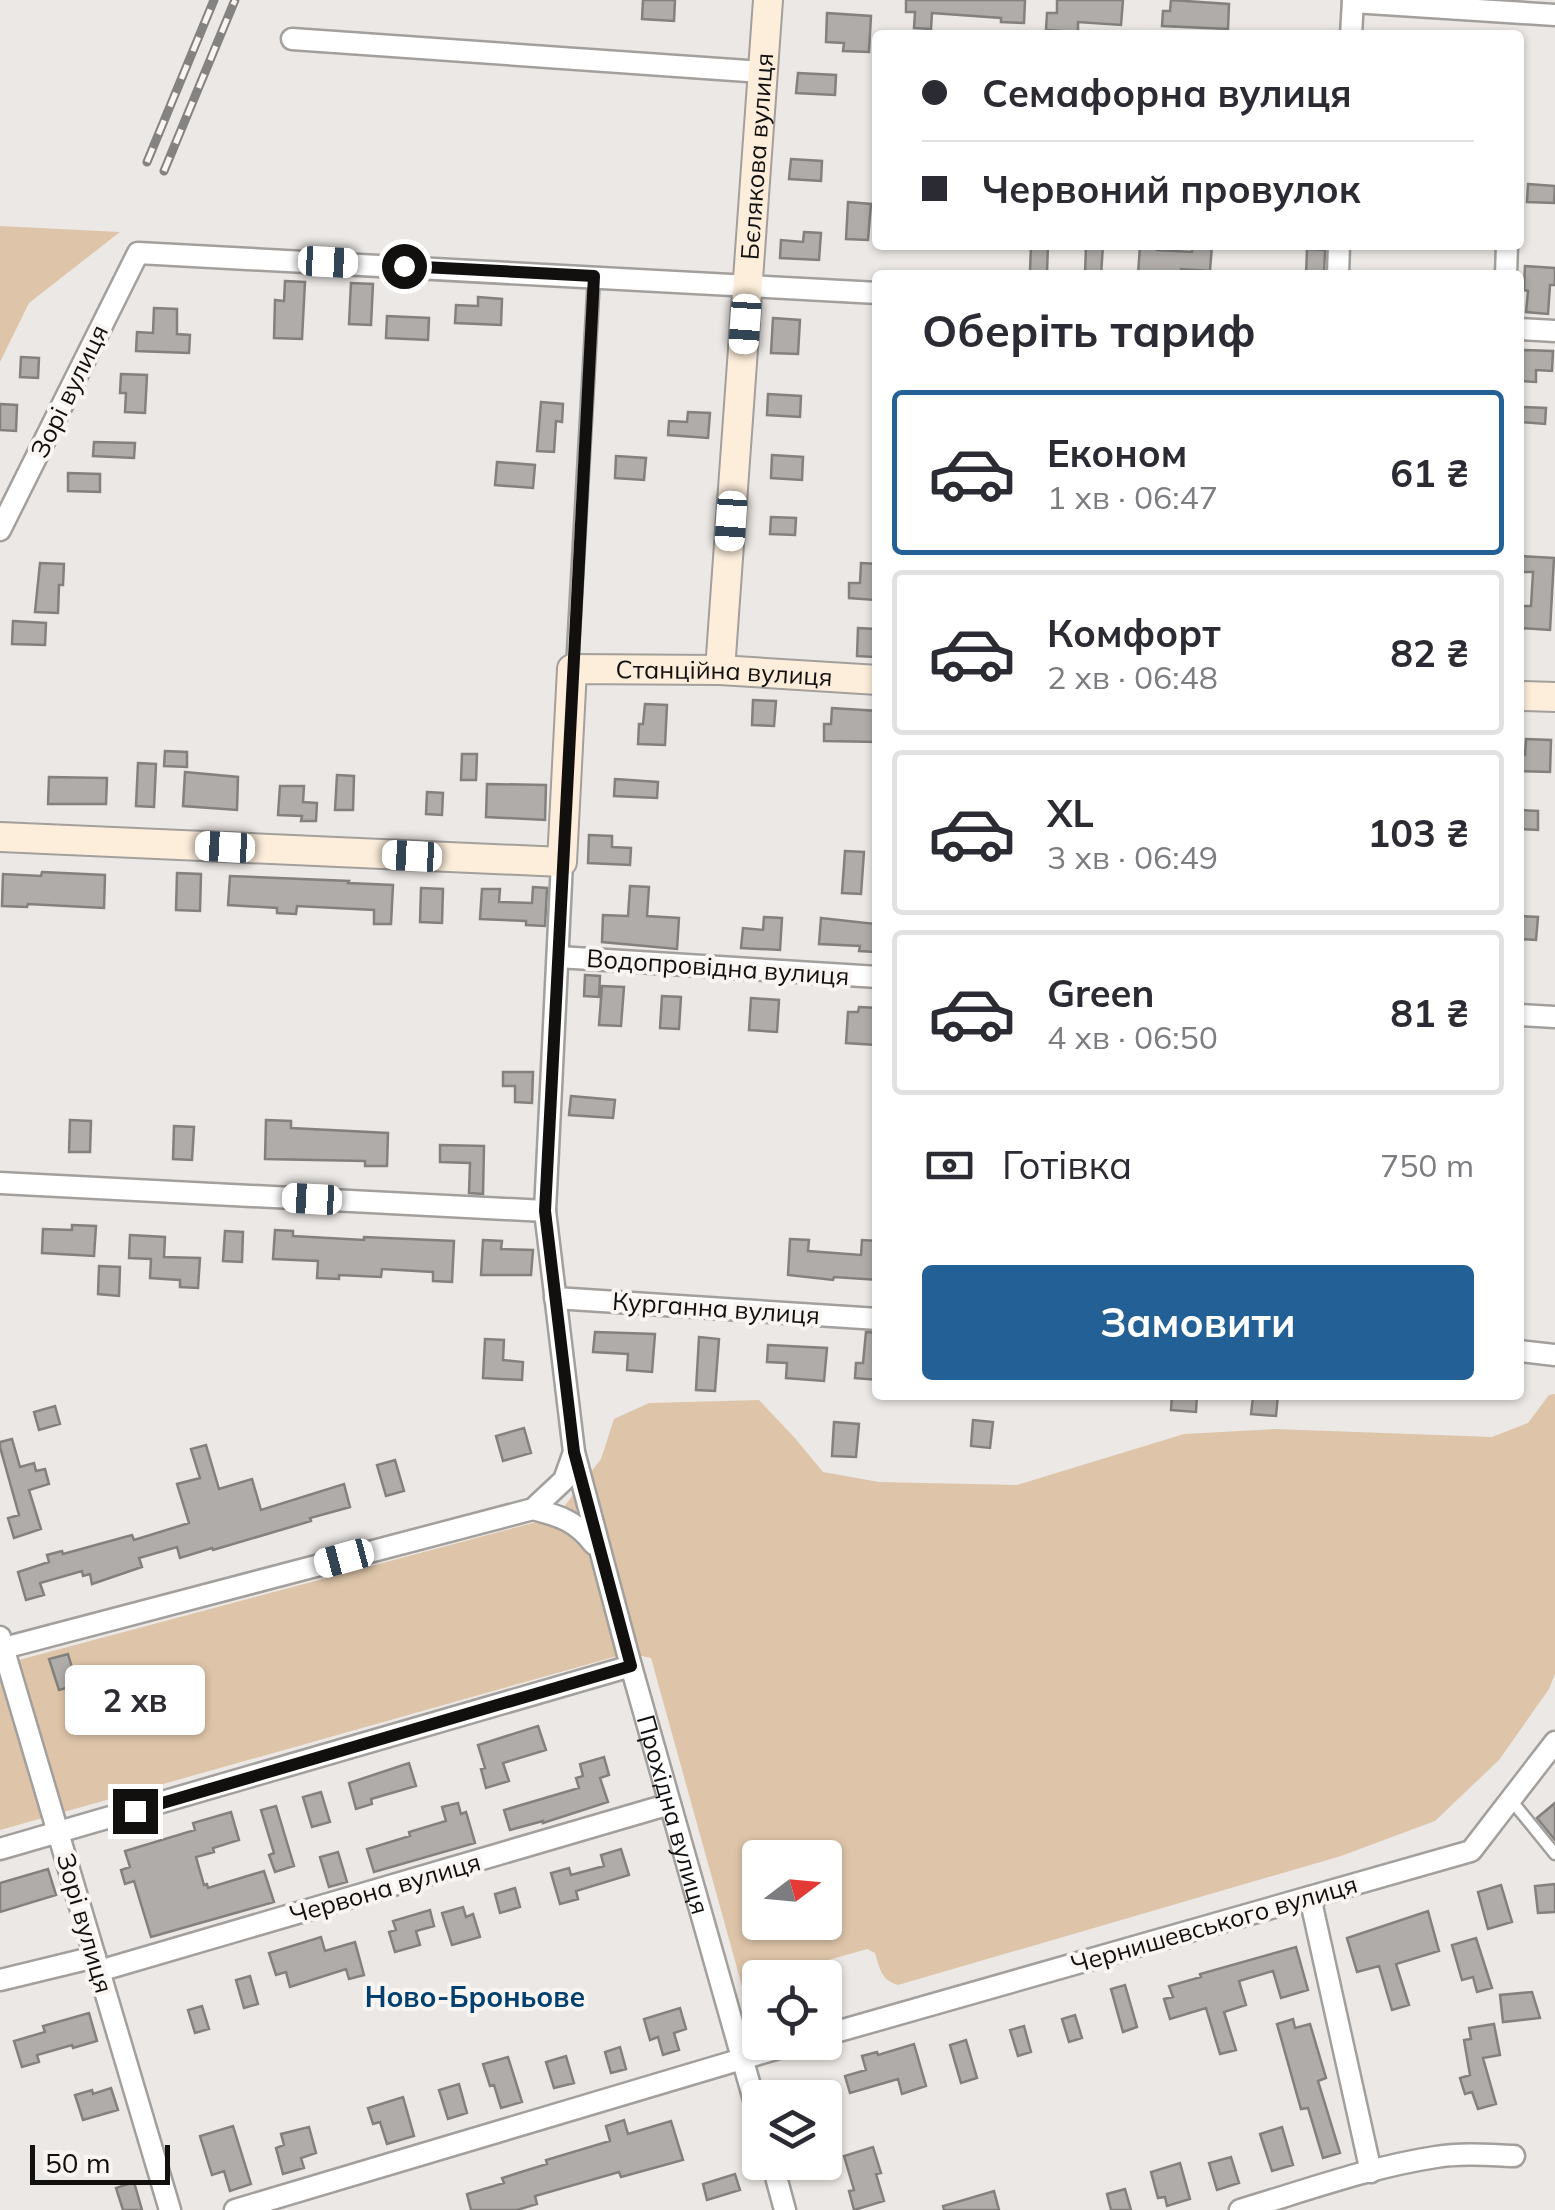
<!DOCTYPE html>
<html lang="uk">
<head>
<meta charset="utf-8">
<style>
  :root { --surface:#fff; --page:#f2f2f3; --text:#2b2b33; --muted:#7c7c81; --line:#e1e1e2; --accent:#236096 }
  body { margin:0; font-family:Mulish,sans-serif; background:var(--page); color:var(--text); height:100vh; display:flex; flex-direction:column; font-size:38px; white-space:nowrap }
  * { box-sizing:border-box; margin:0 }
  p { font-size:32px; color:var(--muted) }
  .icon { flex:none; width:55px; height:55px; fill:none; stroke:currentColor; stroke-width:2; stroke-linecap:round; stroke-linejoin:round }
  .map { position:relative; flex:1; overflow:hidden }
  .drawer { position:absolute; left:872px; top:270px; width:652px; height:1130px; display:flex; flex-direction:column; background:var(--surface); border-radius:10px; box-shadow:0 2px 8px #0004 }
  .drawer>* { flex:none }
  .guide { position:absolute; left:872px; top:30px; width:652px; height:220px; border-radius:10px; box-shadow:0 2px 8px #0004; display:grid; align-content:center; height:220px; padding:0 50px; background:var(--surface) }
  .needle { width:65px; rotate:74deg }
  .fabs { position:absolute; left:742px; top:1840px; display:grid; gap:20px }
  .fabs a { display:grid; place-items:center; width:100px; height:100px; border-radius:10px; background:var(--surface); box-shadow:0 2px 8px #0004; font-size:50px }
  .scale { position:absolute; left:30px; bottom:25px; width:140px; box-sizing:border-box; padding-left:10px; border:5px solid #11100f; border-top:0; font-size:28px; line-height:35px; white-space:nowrap; color:#11100f; -webkit-text-stroke:8px #f9f5f2; paint-order:stroke }
  .end { position:absolute; width:45px; height:45px; margin:-22px; border:12px solid #11100f; background:#fff; box-shadow:0 0 0 5px #fff }
  .from { border-radius:50% }
  .bubble { position:absolute; height:70px; border-radius:10px; background:var(--surface); box-shadow:0 2px 8px #0004; font-size:32px; font-weight:700; line-height:70px; text-align:center }
  .car { position:absolute; width:30px; height:60px; margin:-30px -15px; border-radius:12px; box-shadow:0 0 8px 2px #0007; background:linear-gradient(#fff 24%,#345 0 40%,#fff 0 76%,#345 0 86%,#fff 0) }
  .guide b { display:flex; align-items:center; gap:35px; height:95px; font-size:38px }
  .guide b+b { border-top:2px solid var(--line) }
  .guide i { width:25px; height:25px; background:var(--text) }
  ul { padding:0; list-style:none }
  li { display:flex; align-items:center; gap:30px; height:165px; margin:0 20px 15px; padding:0 30px; border:5px solid var(--line); border-radius:10px }
  li div { flex:1 }
  li b { display:block; font-size:38px }
  li em { font-style:normal; font-weight:700 }
  li.active { border-color:var(--accent) }
  li>.icon { width:90px; height:90px; stroke-width:1.5 }
  h2 { padding:0 50px; font-size:45px; line-height:120px }
  .pay { display:flex; align-items:center; gap:25px; height:110px; padding:0 50px; font-size:38px }
  .pay p { margin-inline-start:auto }
  .cta { display:flex; gap:20px; margin-top:auto; padding:20px 50px }
  .cta a { flex:1; height:115px; border-radius:10px; background:var(--accent); color:#fff; font-size:40px; font-weight:700; line-height:115px; text-align:center }
  .map>svg:first-child { display:block }
  .green { fill:#dec5a9; fill-rule:evenodd }
  .building { fill:#afaca9; stroke:#83807d; stroke-width:2.5 }
  .lines { fill:none; stroke-linecap:round; stroke-linejoin:round }
  .lane-casing { stroke:#a29f9c; stroke-width:15 }
  .street-casing { stroke:#a29f9c; stroke-width:25 }
  .secondary-casing { stroke:#a29f9c; stroke-width:32 }
  .lane { stroke:#fff; stroke-width:10 }
  .street { stroke:#fff; stroke-width:20 }
  .secondary { stroke:#fdeedc; stroke-width:28 }
  .rail-casing { stroke:#858381; stroke-width:9 }
  .rail { stroke:#f9f5f2; stroke-width:5; stroke-dasharray:15; stroke-linecap:butt }
  .route { stroke:#11100f; stroke-width:12 }
  .labels { text-anchor:middle; stroke-width:8; stroke-linejoin:round; paint-order:stroke }
  .street-label { font-size:25px; fill:#11100f; stroke:#f9f5f2 }
  .neighbourhood-label { font-size:28px; font-weight:bold; fill:#013f6f; stroke:#f9f5f2 }
</style>
</head>
<body>
<div class="map">
<svg width="1555" height="2210" viewBox="0 0 1555 2210">
  <rect width="100%" height="100%" fill="#ebe8e5"/>
  <!-- green -->
  <path class="green" d="M0,226L120,232L29,303L0,362Z
    M1555,1394V1674L1549,1689L1499,1760L1435,1821L1341,1856L898,1985C881,1980 880,1969 875,1953L867,1949L818,1963L813,1970L816,1977L760,1978V2010L742,1986L651,1658L628,1653L0,1830V1665L540,1521L563,1508L601,1459L614,1419L649,1403L759,1400L794,1437L823,1472L879,1482L1017,1485L1184,1434L1275,1429L1492,1437L1528,1423L1549,1395ZM760,1858H825V1922H760Z"/>
  <!-- building -->
  <path class="building" d="M643,0H675L674,21L642,19Z
    M906,0H1025L1024,23L1001,22V18L932,13L931,29L914,28L915,12H906Z
    M1057,0H1123L1121,25L1078,22V35H1060V31L1046,30L1047,13H1057Z
    M1171,0L1229,4L1228,29L1162,26L1163,11H1170Z
    M827,13L871,16L869,52L843,51L844,43L826,42Z
    M798,73L836,75L835,95L796,93Z
    M791,159L822,161L821,181L789,179Z
    M1528,184L1555,186L1554,203L1527,202Z
    M848,202L871,204L868,240L846,239Z
    M804,232L821,233L819,260L780,258L781,240L803,242Z
    M1031,245H1048L1047,272L1030,271Z
    M1086,245H1103L1101,275H1085Z
    M1140,245L1158,246L1157,250L1192,252V245H1212L1210,271L1181,269L1180,275H1138Z
    M1307,249L1325,250L1324,275H1306Z
    M1525,266L1555,268V285H1550L1548,314L1526,312L1528,291L1524,290Z
    M285,281L305,282L302,339L274,338L275,300L284,301Z
    M351,283L373,284L371,325L349,324Z
    M478,297L502,299L501,325L455,323L456,305L478,306Z
    M154,308L177,309V334L190,335L189,353L136,351L137,332L153,333Z
    M387,316L429,318L428,340L386,338Z
    M773,318L800,320L798,354L771,353Z
    M1523,350L1553,351L1552,371L1536,370V382L1522,381Z
    M21,357L39,358L38,378L20,377Z
    M121,374L147,375L145,413L125,412L126,393H120Z
    M768,394L801,396L800,417L767,415Z
    M541,402L563,404L562,422L556,421L554,452L537,451Z
    M0,404L17,405L16,431L0,430Z
    M1522,407L1546,408L1545,424L1521,422Z
    M688,412L710,413L708,438L668,435L669,421L687,422Z
    M94,442L135,443L134,458L93,456Z
    M772,455L803,457L802,480L771,478Z
    M616,456L646,458L644,480L615,478Z
    M497,462L535,465L533,488L495,485Z
    M68,473L100,474V492L68,491Z
    M771,517L796,518L795,535L770,534Z
    M1520,556L1554,558L1550,630L1520,628V606H1531L1533,572H1520Z
    M40,563L64,564L63,585H59L58,613L35,612Z
    M861,563L877,564L875,600L849,598V583H860Z
    M13,621L46,623L45,645L12,644Z
    M858,628L875,629L874,657L857,656Z
    M753,700L776,701L774,726L752,725Z
    M645,704L667,705L665,745L638,744L639,724H643Z
    M832,708L878,711V742L824,741V724H831Z
    M1526,739L1551,740L1550,772L1520,771V754L1525,755Z
    M165,751L187,752V767L164,766Z
    M462,754H477L476,780H461Z
    M138,763L156,764L154,807L136,806Z
    M185,772L238,777L237,810L183,806Z
    M337,775L354,776L353,810H335Z
    M49,777L107,778L106,804H48Z
    M615,779L658,782L657,798L614,796Z
    M487,784L546,785L545,820L486,817Z
    M280,786H304L303,802L317,803L316,821H301L302,816L278,815Z
    M427,792L443,793L442,815L426,814Z
    M1520,810L1538,811V830L1520,829Z
    M589,835L612,836V847L631,848L630,865L588,863Z
    M845,851L864,852L861,894L842,893Z
    M42,872L105,875L104,908L28,904L27,907L2,906L3,874L41,876Z
    M177,873L201,874L200,911L176,910Z
    M230,876L349,881L348,883L393,885L391,924H374V910L297,906L296,914L277,913V908L228,905Z
    M630,886L649,887L647,916L679,918L677,949L602,942L603,915L628,916Z
    M533,887L547,888L545,926L526,925V921L480,919L482,889H500L499,902L532,903Z
    M421,888L443,889L442,923L420,922Z
    M1521,916L1538,917L1536,940L1520,939Z
    M764,917L782,918L780,950L741,948L743,928L763,930Z
    M821,918L876,924L875,952L859,951L860,946L819,944Z
    M585,975L600,976L599,997L584,996Z
    M602,986L624,987L621,1026L599,1025Z
    M662,996L681,997L679,1029L660,1028Z
    M751,998L779,1000L777,1032L749,1030Z
    M859,1007L878,1008L876,1045L846,1043L848,1012H858Z
    M503,1072H533L532,1103L515,1102V1086H503Z
    M571,1096L615,1100L613,1118L569,1115Z
    M70,1120L91,1121L90,1152H69Z
    M266,1120L291,1121V1128L388,1133L387,1166H365V1161L265,1159Z
    M174,1126L194,1127L192,1160L173,1159Z
    M440,1145L484,1146L483,1194L469,1193L470,1163L440,1162Z
    M72,1225L96,1226L94,1256L42,1253L43,1229L72,1230Z
    M275,1230L293,1231V1236L364,1240V1237L454,1241L452,1282L433,1281V1272L382,1269L381,1277L339,1275V1279L317,1278L318,1261L273,1259Z
    M225,1231L243,1232L242,1262L223,1261Z
    M130,1235L165,1237L164,1257L200,1258L198,1288L180,1287V1280L150,1278L151,1259L129,1258Z
    M790,1239L809,1240L808,1251L861,1255L862,1240L878,1241V1280L834,1277L833,1280L788,1275Z
    M483,1240L502,1241L501,1249L533,1250L531,1275H481Z
    M99,1266L120,1267L119,1296L98,1294Z
    M595,1332L655,1334L652,1372L627,1370L628,1354L593,1352Z
    M866,1332L878,1333V1380L855,1378L856,1363H863Z
    M699,1337L719,1339L715,1391L696,1390Z
    M485,1339L504,1340L503,1360L523,1362L522,1380L483,1378Z
    M768,1345L827,1348L824,1381L786,1378L787,1363L767,1362Z
    M1172,1395H1197L1196,1412L1171,1410Z
    M1260,1395H1278L1276,1416L1251,1414L1253,1397H1260Z
    M55,1406L60,1424L39,1430L34,1412Z
    M973,1420L993,1422L990,1448L971,1446Z
    M834,1422L859,1424L856,1457L832,1456Z
    M524,1428L531,1453L503,1461L496,1436Z
    M12,1439L20,1467L34,1463L36,1471L45,1469L49,1484L29,1490L41,1529L14,1538L8,1518L19,1515L0,1447V1442Z
    M206,1445L219,1489L252,1479L261,1510L344,1484L350,1507L310,1518L311,1521L213,1550L212,1548L180,1558L177,1547L139,1558L142,1567L92,1584L90,1574L83,1576L82,1571L40,1583L44,1595L26,1600L18,1572L49,1562L47,1555L62,1551L63,1554L132,1535L134,1540L189,1523L177,1484L200,1478L191,1449Z
    M395,1460L404,1491L386,1496L377,1465Z
    M68,1654L77,1685L59,1690L49,1659Z
    M538,1726L546,1750L503,1763L509,1781L486,1788L481,1769L485,1768L478,1745Z
    M604,1757L609,1775L600,1778L608,1802L543,1823V1821L510,1830L504,1810L579,1788L576,1778L583,1776L580,1764Z
    M409,1763L416,1786L371,1799L372,1804L356,1809L349,1783Z
    M321,1792L330,1822L312,1827L303,1797Z
    M458,1803L461,1814L466,1812L475,1843L374,1872L367,1849L410,1836L409,1832L446,1821L442,1807Z
    M1555,1803V1840L1537,1818Z
    M276,1806L294,1866L275,1872L269,1855L274,1853L261,1810Z
    M231,1812L239,1840L213,1848L214,1852L196,1857L204,1885L207,1884L208,1888L264,1871L274,1902L151,1937L134,1881L125,1884L121,1870L130,1867L125,1851L195,1830L193,1823Z
    M621,1849L629,1875L576,1891L578,1899L560,1904L551,1873L569,1868L571,1875L604,1866L601,1855Z
    M338,1852L347,1882L329,1887L320,1857Z
    M48,1869L56,1895L0,1912V1883Z
    M1555,1884V1912L1538,1913L1535,1886Z
    M1501,1885L1512,1922L1488,1929L1478,1892Z
    M515,1888L520,1907L500,1913L495,1894Z
    M463,1907L466,1917L473,1914L480,1937L452,1945L442,1913Z
    M430,1910L434,1926L416,1931L420,1945L395,1952L389,1932L396,1930L393,1921Z
    M1428,1911L1439,1951L1396,1964L1409,2005L1392,2010L1379,1966L1357,1972L1347,1938Z
    M321,1937L325,1951L355,1942L364,1975L349,1979L346,1969L290,1987L286,1972L276,1975L269,1953Z
    M1476,1938L1492,1988L1477,1992L1473,1977L1462,1980L1452,1945Z
    M1296,1947L1308,1990L1281,1998L1273,1971L1239,1981L1246,2005L1224,2012L1236,2050L1220,2054L1206,2008L1170,2019L1164,1999L1173,1997L1169,1986L1201,1977L1200,1974Z
    M250,1976L258,2004L244,2008L236,1980Z
    M1125,1985L1137,2027L1123,2032L1111,1989Z
    M1532,1992L1540,2018L1503,2022L1500,1995Z
    M202,2006L209,2029L195,2033L188,2010Z
    M680,2008L686,2029L674,2033L679,2050L663,2055L658,2037L650,2040L644,2019Z
    M89,2013L97,2041L73,2048L72,2045L37,2055L39,2062L22,2067L14,2041L45,2032L43,2026Z
    M1075,2015L1082,2038L1069,2042L1062,2019Z
    M1293,2019L1295,2028L1310,2024L1326,2078L1318,2081L1340,2153L1323,2158L1308,2108L1301,2109L1277,2024Z
    M1494,2024L1500,2055L1483,2058L1496,2104L1478,2109L1472,2092L1465,2094L1460,2078L1470,2075L1464,2040L1471,2039L1469,2028Z
    M1024,2026L1031,2052L1018,2056L1010,2030Z
    M966,2040L977,2078L961,2083L950,2045Z
    M914,2044L926,2086L902,2094L898,2079L850,2093L845,2076L866,2070L862,2056L877,2052L878,2055Z
    M620,2047L626,2069L611,2073L605,2052Z
    M566,2056L574,2083L554,2088L546,2062Z
    M508,2057L522,2102L501,2108L494,2085L490,2086L483,2064Z
    M459,2084L467,2113L448,2119L439,2090Z
    M111,2088L118,2110L83,2120L75,2095L92,2090L93,2094Z
    M403,2097L414,2136L387,2144L380,2122L373,2124L368,2108Z
    M624,2120L628,2134L671,2121L683,2160L621,2177L619,2172L535,2196L537,2204L517,2210H471L467,2194L504,2183L502,2178L547,2164L546,2160L610,2141L606,2126Z
    M233,2126L251,2184L230,2191L224,2171L212,2175L200,2136Z
    M309,2127L316,2153L301,2158L304,2168L283,2174L276,2148L284,2145L281,2134Z
    M1282,2127L1293,2165L1272,2171L1260,2134Z
    M873,2147L881,2173L876,2174L884,2201L854,2210L849,2191L854,2190L844,2156Z
    M1231,2157L1239,2183L1217,2190L1209,2163Z
    M1180,2163L1190,2199L1167,2206L1165,2197L1158,2198L1151,2172Z
    M735,2174L740,2190L707,2200L703,2184Z
    M134,2182L142,2210H123L116,2188Z
    M1125,2189L1131,2210H1111L1107,2194Z
    M994,2191L999,2210H944L943,2206Z"/>
  <g class="lines">
    <defs>
      <path id="lane" d="M572,668L594,277
        M1511,1800L1555,1854"/>
      <g id="street">
        <path d="M1353,2L1555,15"/>
        <path d="M1351,35L1353,0"/>
        <path d="M292,39L762,72"/>
        <path d="M1338,275L1339,245"/>
        <path d="M1506,275L1507,245"/>
        <path d="M1520,329L1555,331"/>
        <path d="M0,530L138,253L878,293"/>
        <path id="s1" d="M562,862L545,1211L574,1452L631,1666L760,2121"/>
        <path d="M558,957L878,977"/>
        <path d="M1520,1015L1555,1017"/>
        <path d="M0,1183L545,1211"/>
        <path d="M555,1298L878,1319"/>
        <path d="M1520,1351L1555,1355"/>
        <path d="M533,1509C560,1516 576,1521 594,1544"/>
        <path d="M0,1637L170,2210"/>
        <path d="M0,1649L533,1509L564,1480L574,1452"/>
        <path d="M0,1849L631,1666"/>
        <path d="M1310,1897L1371,2172"/>
        <path d="M99,1971L670,1804"/>
        <path d="M0,1980L95,1957"/>
        <path d="M825,2035L1471,1851L1555,1742"/>
        <path d="M772,2162L785,2210"/>
        <path d="M235,2210L799,2042"/>
        <path d="M1240,2210C1304,2191 1370,2167 1436,2157C1462,2153 1487,2155 1514,2156"/>
      </g>
      <g id="secondary">
        <path id="s2" d="M720,670L768,0"/>
        <path d="M1520,696L1555,697"/>
        <path id="s3" d="M0,837L562,862L572,669L720,670L878,680"/>
      </g>
    </defs>
    <!-- lane casing -->
    <use href="#lane" class="lane-casing"/>
    <!-- street casing -->
    <use href="#street" class="street-casing"/>
    <!-- secondary casing -->
    <use href="#secondary" class="secondary-casing"/>
    <!-- lane -->
    <use href="#lane" class="lane"/>
    <!-- street -->
    <use href="#street" class="street"/>
    <!-- secondary -->
    <use href="#secondary" class="secondary"/>
    <defs>
      <path id="rail" d="M147,162L214,0
        M164,171L235,0"/>
    </defs>
    <!-- rail casing -->
    <use href="#rail" class="rail-casing"/>
    <!-- rail -->
    <use href="#rail" class="rail"/>
  </g>
  <g class="lines">
    <!-- route -->
    <path class="route" d="M135,1811L631,1666L574,1452L545,1211L594,276L404,266"/>
  </g>
  <g class="labels">
    <!-- street labels -->
    <g class="street-label">
      <text dy="9" stroke="none"><textPath href="#s2" startOffset="515">Бєлякова вулиця</textPath></text>
      <text transform="translate(69 391) rotate(-64)" y="9">Зорі вулиця</text>
      <text dy="9" stroke="none"><textPath href="#s3" startOffset="908">Станційна вулиця</textPath></text>
      <text transform="translate(718 967) rotate(4)" y="9">Водопровідна вулиця</text>
      <text transform="translate(716 1308) rotate(4)" y="9">Курганна вулиця</text>
      <text dy="9" stroke="none"><textPath href="#s1" startOffset="968">Прохідна вулиця</textPath></text>
      <text transform="translate(385 1888) rotate(-16)" y="9">Червона вулиця</text>
      <text transform="translate(85 1923) rotate(74)" y="9">Зорі вулиця</text>
      <text transform="translate(1214 1924) rotate(-16)" y="9">Чернишевського вулиця</text>
    </g>
    <!-- neighbourhood labels -->
    <g class="neighbourhood-label">
      <text x="475" y="2007">Ново-Броньове</text>
    </g>
  </g>
</svg>
<div class="fabs">
<a><svg class="needle" viewBox="-14 -14 28 28"><path d="M0-13l5 13h-10z" fill="#e53935"/><path d="M0 13l5-13h-10z" fill="#7c7c81"/></svg></a>
<a><svg class="icon" aria-label="locate" viewBox="0 0 24 24"><circle cx="12" cy="12" r="6"/><path d="M12 2v4M12 18v4M2 12h4M18 12h4"/></svg></a>
<a><svg class="icon" aria-label="layers" viewBox="0 0 24 24"><path d="M12 4l9 5-9 5-9-5zM3 14l9 5 9-5"/></svg></a>
</div>
<div class="scale">50 m</div>
<i class="end from" style="left:404px;top:266px"></i>
<i class="end" style="left:135px;top:1811px"></i>
<div class="bubble" style="left:65px;top:1665px;width:140px">2 хв</div>
<i class="car" style="left:328px;top:262px;rotate:93deg"></i>
<i class="car" style="left:745px;top:324px;rotate:184deg"></i>
<i class="car" style="left:731px;top:521px;rotate:184deg"></i>
<i class="car" style="left:225px;top:847px;rotate:273deg"></i>
<i class="car" style="left:412px;top:856px;rotate:273deg"></i>
<i class="car" style="left:312px;top:1199px;rotate:273deg"></i>
<i class="car" style="left:344px;top:1558px;rotate:255deg"></i>
<div class="guide">
<b><i class="from"></i>Семафорна вулиця</b>
<b><i></i>Червоний провулок</b>
</div>
<section class="drawer">
<h2>Оберіть тариф</h2>
<ul>
<li class="active"><svg class="icon" aria-label="car" viewBox="0 0 24 24"><path d="M5 17H2v-5l4-1 3-4h7l3 4 3 1v5h-3M9 17h6M6 11h13"/><circle cx="7" cy="17" r="2"/><circle cx="17" cy="17" r="2"/></svg><div><b>Економ</b><p>1 хв · 06:47</p></div><em>61 ₴</em></li>
<li><svg class="icon" aria-label="car" viewBox="0 0 24 24"><path d="M5 17H2v-5l4-1 3-4h7l3 4 3 1v5h-3M9 17h6M6 11h13"/><circle cx="7" cy="17" r="2"/><circle cx="17" cy="17" r="2"/></svg><div><b>Комфорт</b><p>2 хв · 06:48</p></div><em>82 ₴</em></li>
<li><svg class="icon" aria-label="car" viewBox="0 0 24 24"><path d="M5 17H2v-5l4-1 3-4h7l3 4 3 1v5h-3M9 17h6M6 11h13"/><circle cx="7" cy="17" r="2"/><circle cx="17" cy="17" r="2"/></svg><div><b>XL</b><p>3 хв · 06:49</p></div><em>103 ₴</em></li>
<li><svg class="icon" aria-label="car" viewBox="0 0 24 24"><path d="M5 17H2v-5l4-1 3-4h7l3 4 3 1v5h-3M9 17h6M6 11h13"/><circle cx="7" cy="17" r="2"/><circle cx="17" cy="17" r="2"/></svg><div><b>Green</b><p>4 хв · 06:50</p></div><em>81 ₴</em></li>
</ul>
<div class="pay"><svg class="icon" aria-label="cash" viewBox="0 0 24 24"><path d="M3 7h18v10H3z"/><circle cx="12" cy="12" r="2"/></svg>Готівка<p>750 m</p></div>
<div class="cta"><a>Замовити</a></div>
</section>
</div>
</body>
</html>
